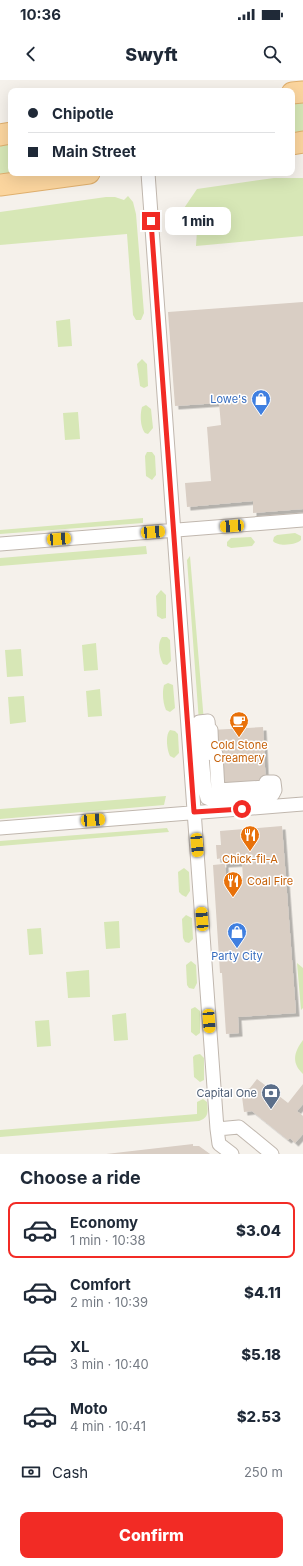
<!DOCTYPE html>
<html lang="en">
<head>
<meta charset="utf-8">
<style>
  :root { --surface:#fff; --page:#f6f6f7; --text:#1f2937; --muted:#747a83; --line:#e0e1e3; --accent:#f22b25 }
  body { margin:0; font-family:Inter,sans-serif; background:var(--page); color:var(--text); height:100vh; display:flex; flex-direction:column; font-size:15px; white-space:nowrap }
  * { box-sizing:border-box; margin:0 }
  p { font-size:13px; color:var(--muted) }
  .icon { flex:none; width:22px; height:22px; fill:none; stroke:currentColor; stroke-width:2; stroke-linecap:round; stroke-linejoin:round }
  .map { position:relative; height:1074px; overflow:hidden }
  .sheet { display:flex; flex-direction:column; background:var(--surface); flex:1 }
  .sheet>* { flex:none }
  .banner { position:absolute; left:8px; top:8px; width:287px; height:88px; border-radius:8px; box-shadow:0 4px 16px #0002; display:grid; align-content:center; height:88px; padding:0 20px; background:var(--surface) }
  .end { position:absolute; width:18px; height:18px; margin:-9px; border:5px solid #f22b25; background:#fff; box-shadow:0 0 0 2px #fff }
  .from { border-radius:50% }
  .bubble { position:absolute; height:28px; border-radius:8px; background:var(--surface); box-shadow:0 4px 16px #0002; font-size:13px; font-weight:800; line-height:28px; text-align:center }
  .car { position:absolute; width:12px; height:24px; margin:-12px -6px; border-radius:5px; box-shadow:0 0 3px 1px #0007; background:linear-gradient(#f5c518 24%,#345 0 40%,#f5c518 0 76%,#345 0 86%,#f5c518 0) }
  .banner b { display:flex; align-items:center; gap:14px; height:38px; font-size:15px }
  .banner b+b { border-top:1px solid var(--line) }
  .banner i { width:10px; height:10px; background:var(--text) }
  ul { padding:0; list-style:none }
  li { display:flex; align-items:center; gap:12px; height:56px; margin:0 8px 6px; padding:0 12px; border:2px solid transparent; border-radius:8px }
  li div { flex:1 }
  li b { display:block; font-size:15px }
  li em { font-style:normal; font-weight:800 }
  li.active { border-color:var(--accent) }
  li>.icon { width:36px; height:36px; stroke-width:1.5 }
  h2 { padding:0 20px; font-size:18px; line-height:48px }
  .pay { display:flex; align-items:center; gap:10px; height:44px; padding:0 20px; font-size:15px }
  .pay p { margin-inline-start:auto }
  .primary-button { display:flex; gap:8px; margin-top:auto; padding:8px 20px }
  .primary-button a { flex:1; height:46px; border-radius:8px; background:var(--accent); color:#fff; font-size:16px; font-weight:800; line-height:46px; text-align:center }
  .status { display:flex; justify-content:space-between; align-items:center; height:28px; padding:0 20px; background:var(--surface); direction:ltr }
  .status svg { height:11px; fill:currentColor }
  header { display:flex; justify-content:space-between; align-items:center; height:52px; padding:0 20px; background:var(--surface); font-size:18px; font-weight:800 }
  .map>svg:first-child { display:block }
  .green { fill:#d7e7b6 }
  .building { fill:#d9cec4; fill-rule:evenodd; filter:url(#shadow) }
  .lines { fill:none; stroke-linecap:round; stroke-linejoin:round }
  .street-casing { stroke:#c0b7ae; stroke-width:15 }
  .primary-casing { stroke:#e0b06e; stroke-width:23 }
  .street { stroke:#fff; stroke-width:13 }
  .primary { stroke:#fbd59e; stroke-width:21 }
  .route { stroke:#f22b25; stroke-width:5 }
  .labels { text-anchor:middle; stroke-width:3; stroke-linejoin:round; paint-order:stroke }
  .shop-label { font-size:11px; fill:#366cbe; stroke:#fff; text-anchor:end }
  .food-label { font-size:11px; fill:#c56008; stroke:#fff }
  .service-label { font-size:11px; fill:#4e5e75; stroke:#fff; text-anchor:end }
</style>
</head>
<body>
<div class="status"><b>10:36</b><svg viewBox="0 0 49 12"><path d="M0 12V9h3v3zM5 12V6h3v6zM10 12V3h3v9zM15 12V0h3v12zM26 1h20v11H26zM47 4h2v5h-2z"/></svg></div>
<header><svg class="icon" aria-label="back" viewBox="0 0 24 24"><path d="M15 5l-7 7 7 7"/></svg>Swyft<svg class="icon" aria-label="search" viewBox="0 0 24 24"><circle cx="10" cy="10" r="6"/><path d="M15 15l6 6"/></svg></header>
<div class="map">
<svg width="303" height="1074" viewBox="0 0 303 1074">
  <defs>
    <filter id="shadow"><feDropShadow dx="3.5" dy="3.5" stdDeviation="0" flood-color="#0004"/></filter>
  </defs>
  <rect width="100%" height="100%" fill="#f5f1eb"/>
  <!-- green -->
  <path class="green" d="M303,22V52L292,54V24Z
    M11,63V93L0,94V64Z
    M274,98H303V156L196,166L197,150L180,134L197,109Z
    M128,116L133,122L136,134L144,233L141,240H136L133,235L127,154L0,165V132L106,117H115L124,120Z
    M70,239L72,266L58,267L56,241Z
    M142,279L147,284L148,306L144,308L140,306L137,284Z
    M146,325L151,329L153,348L148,354L145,353C140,347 140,334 142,327Z
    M78,332L80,359L65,360L63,333Z
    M147,372H152L155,376L156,395L152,400L146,396L145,376Z
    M143,438V443L0,454V450Z
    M295,453L301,456V460C296,465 278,467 273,461L274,457L277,455Z
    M251,457L255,462L252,466L231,468L227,466V462L231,458Z
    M146,466L147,474L0,486V478Z
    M190,476L204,642H199L187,480Z
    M161,510L166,515V538L162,539L157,536L156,516Z
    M162,557H167L170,560L171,581L167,585L163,584C159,577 157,563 162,557Z
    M96,563L98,590L84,591L82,565Z
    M21,569L23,596L7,597L5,570Z
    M168,603L173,605L175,628L170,632L166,630C163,624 162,612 164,605Z
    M100,609L102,636L88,637L86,611Z
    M24,616L26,642L10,644L8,617Z
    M170,650L175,651L178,654L179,673L174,678L170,676C167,670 165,655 170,650Z
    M166,716L164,725L0,739V729Z
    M167,748L169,752L0,766V761Z
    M184,788L189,792L190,811L186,817L182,815L179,812L178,792Z
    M186,835L192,838L193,859L189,863L185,862L183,858L182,839Z
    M119,841L120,868L106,869L104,842Z
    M41,848L43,874L29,875L27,849Z
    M191,881L196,885L197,903L194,909L189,908L187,905L186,885Z
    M297,883L303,888V928L301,930Z
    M89,890L90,917L68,918L66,892Z
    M195,927L200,931V953L196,956L191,952V929Z
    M126,933L128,960L114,961L112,935Z
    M49,940L51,966L37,967L35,941Z
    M303,960V994C291,983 294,972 303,960Z
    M200,974L204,978V1000L200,1002L194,997L193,977L195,975Z
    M203,1019L207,1022C208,1031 209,1038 199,1041L0,1057V1050L197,1034V1022Z"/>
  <!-- building -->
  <path class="building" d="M303,222V429L253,433V421L187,427L185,403L211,401L207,347L221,345L219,323L175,326L168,232Z
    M263,647L266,707L218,710L211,650Z
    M282,746L296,933L238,937L239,953L226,954L222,893H220L213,785L223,784L222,778L217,779L216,765H221L220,751ZM242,783L243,798L226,799L225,784Z
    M257,999L288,1023L303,1004V1024L297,1031L303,1036V1054L295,1063L290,1058L288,1060L252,1031L244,1032L241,1009L250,1008Z
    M193,1064V1066H199L210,1074H106Z"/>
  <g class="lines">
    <defs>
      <path id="street" d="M148,93L217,1049L219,1064L232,1074
        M0,464L303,440
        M208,641L209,651L211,650L212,674H216L218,710L266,707V702H274L275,710L273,714C265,719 214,723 207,718L205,710L199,642Z
        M0,748L303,724
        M217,1049L239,1047L272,1074"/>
      <path id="primary" d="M292,13L303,12
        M0,55L11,53
        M292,64L303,62
        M0,105L89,93"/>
    </defs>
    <!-- street casing -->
    <use href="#street" class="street-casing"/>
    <!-- primary casing -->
    <use href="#primary" class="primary-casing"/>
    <!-- street -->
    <use href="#street" class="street"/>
    <!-- primary -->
    <use href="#primary" class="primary"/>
  </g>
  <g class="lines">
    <!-- route -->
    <path class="route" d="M151,141L194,732L242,729"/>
  </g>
  <!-- icons -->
  <defs>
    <symbol id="shop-pin" viewBox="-11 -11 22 30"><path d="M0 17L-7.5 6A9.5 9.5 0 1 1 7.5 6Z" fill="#3f7fe0" stroke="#fff"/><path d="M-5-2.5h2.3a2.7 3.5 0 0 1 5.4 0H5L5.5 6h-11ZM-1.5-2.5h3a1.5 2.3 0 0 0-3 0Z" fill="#fff"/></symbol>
    <symbol id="cafe-pin" viewBox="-11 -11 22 30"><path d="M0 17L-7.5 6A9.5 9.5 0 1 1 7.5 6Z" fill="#e8710a" stroke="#fff"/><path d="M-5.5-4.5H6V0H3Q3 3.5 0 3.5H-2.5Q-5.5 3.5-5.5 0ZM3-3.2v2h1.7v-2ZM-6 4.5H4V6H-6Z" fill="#fff"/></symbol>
    <symbol id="restaurant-pin" viewBox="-11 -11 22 30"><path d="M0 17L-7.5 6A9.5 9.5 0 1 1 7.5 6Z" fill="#e8710a" stroke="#fff"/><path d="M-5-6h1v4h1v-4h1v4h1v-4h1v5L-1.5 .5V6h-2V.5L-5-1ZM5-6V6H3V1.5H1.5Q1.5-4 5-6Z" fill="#fff"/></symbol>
    <symbol id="bank-pin" viewBox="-11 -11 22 30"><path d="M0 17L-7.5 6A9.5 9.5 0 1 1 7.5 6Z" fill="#5c6f8a" stroke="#fff"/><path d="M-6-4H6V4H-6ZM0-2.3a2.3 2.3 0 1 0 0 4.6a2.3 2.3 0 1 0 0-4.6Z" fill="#fff"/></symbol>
  </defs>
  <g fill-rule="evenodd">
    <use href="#shop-pin" x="250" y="308" width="22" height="30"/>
    <use href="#cafe-pin" x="228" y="630" width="22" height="30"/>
    <use href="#restaurant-pin" x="239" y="744" width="22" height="30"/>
    <use href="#restaurant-pin" x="222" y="790" width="22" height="30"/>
    <use href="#shop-pin" x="226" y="841" width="22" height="30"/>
    <use href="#bank-pin" x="260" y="1002" width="22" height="30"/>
  </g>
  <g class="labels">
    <!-- shop labels -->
    <g class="shop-label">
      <text x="247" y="323">Lowe's</text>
      <text x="237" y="880" text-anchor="middle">Party City</text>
    </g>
    <!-- food labels -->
    <g class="food-label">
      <text x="239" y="669">Cold Stone<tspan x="239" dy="13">Creamery</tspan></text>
      <text x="250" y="783">Chick-fil-A</text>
      <text x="247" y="805" text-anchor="start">Coal Fire</text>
    </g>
    <!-- service labels -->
    <g class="service-label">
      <text x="257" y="1017">Capital One</text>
    </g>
  </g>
</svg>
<i class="end from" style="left:242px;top:729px"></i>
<i class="end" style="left:151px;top:141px"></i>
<div class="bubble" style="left:165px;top:127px;width:66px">1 min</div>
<i class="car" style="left:232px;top:446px;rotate:266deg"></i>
<i class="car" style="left:153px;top:452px;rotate:86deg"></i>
<i class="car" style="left:59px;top:459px;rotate:86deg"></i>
<i class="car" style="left:93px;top:740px;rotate:86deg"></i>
<i class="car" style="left:197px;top:765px;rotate:175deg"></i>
<i class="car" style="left:202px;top:839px;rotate:356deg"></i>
<i class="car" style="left:209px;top:941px;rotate:176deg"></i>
<div class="banner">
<b><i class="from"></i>Chipotle</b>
<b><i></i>Main Street</b>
</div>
</div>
<section class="sheet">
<h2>Choose a ride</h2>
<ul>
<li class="active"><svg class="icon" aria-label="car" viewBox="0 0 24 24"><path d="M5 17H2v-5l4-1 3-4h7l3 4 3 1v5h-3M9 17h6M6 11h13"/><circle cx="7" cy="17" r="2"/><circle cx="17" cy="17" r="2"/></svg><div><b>Economy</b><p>1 min · 10:38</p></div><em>$3.04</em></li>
<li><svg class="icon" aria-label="car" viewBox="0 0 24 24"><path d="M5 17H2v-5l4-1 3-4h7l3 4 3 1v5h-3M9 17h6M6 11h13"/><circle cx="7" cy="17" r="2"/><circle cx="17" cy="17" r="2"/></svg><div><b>Comfort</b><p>2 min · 10:39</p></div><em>$4.11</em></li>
<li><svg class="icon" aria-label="car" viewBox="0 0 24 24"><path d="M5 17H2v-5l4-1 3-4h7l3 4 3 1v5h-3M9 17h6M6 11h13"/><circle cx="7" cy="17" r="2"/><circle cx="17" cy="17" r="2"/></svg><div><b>XL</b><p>3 min · 10:40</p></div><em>$5.18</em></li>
<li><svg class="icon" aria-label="car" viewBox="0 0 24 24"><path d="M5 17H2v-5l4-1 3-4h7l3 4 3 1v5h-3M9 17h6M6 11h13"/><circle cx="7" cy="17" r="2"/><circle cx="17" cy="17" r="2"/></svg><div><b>Moto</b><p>4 min · 10:41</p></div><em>$2.53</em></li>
</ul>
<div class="pay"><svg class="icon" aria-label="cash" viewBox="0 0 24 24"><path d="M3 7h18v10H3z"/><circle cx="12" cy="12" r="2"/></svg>Cash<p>250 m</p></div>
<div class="primary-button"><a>Confirm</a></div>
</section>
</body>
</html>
